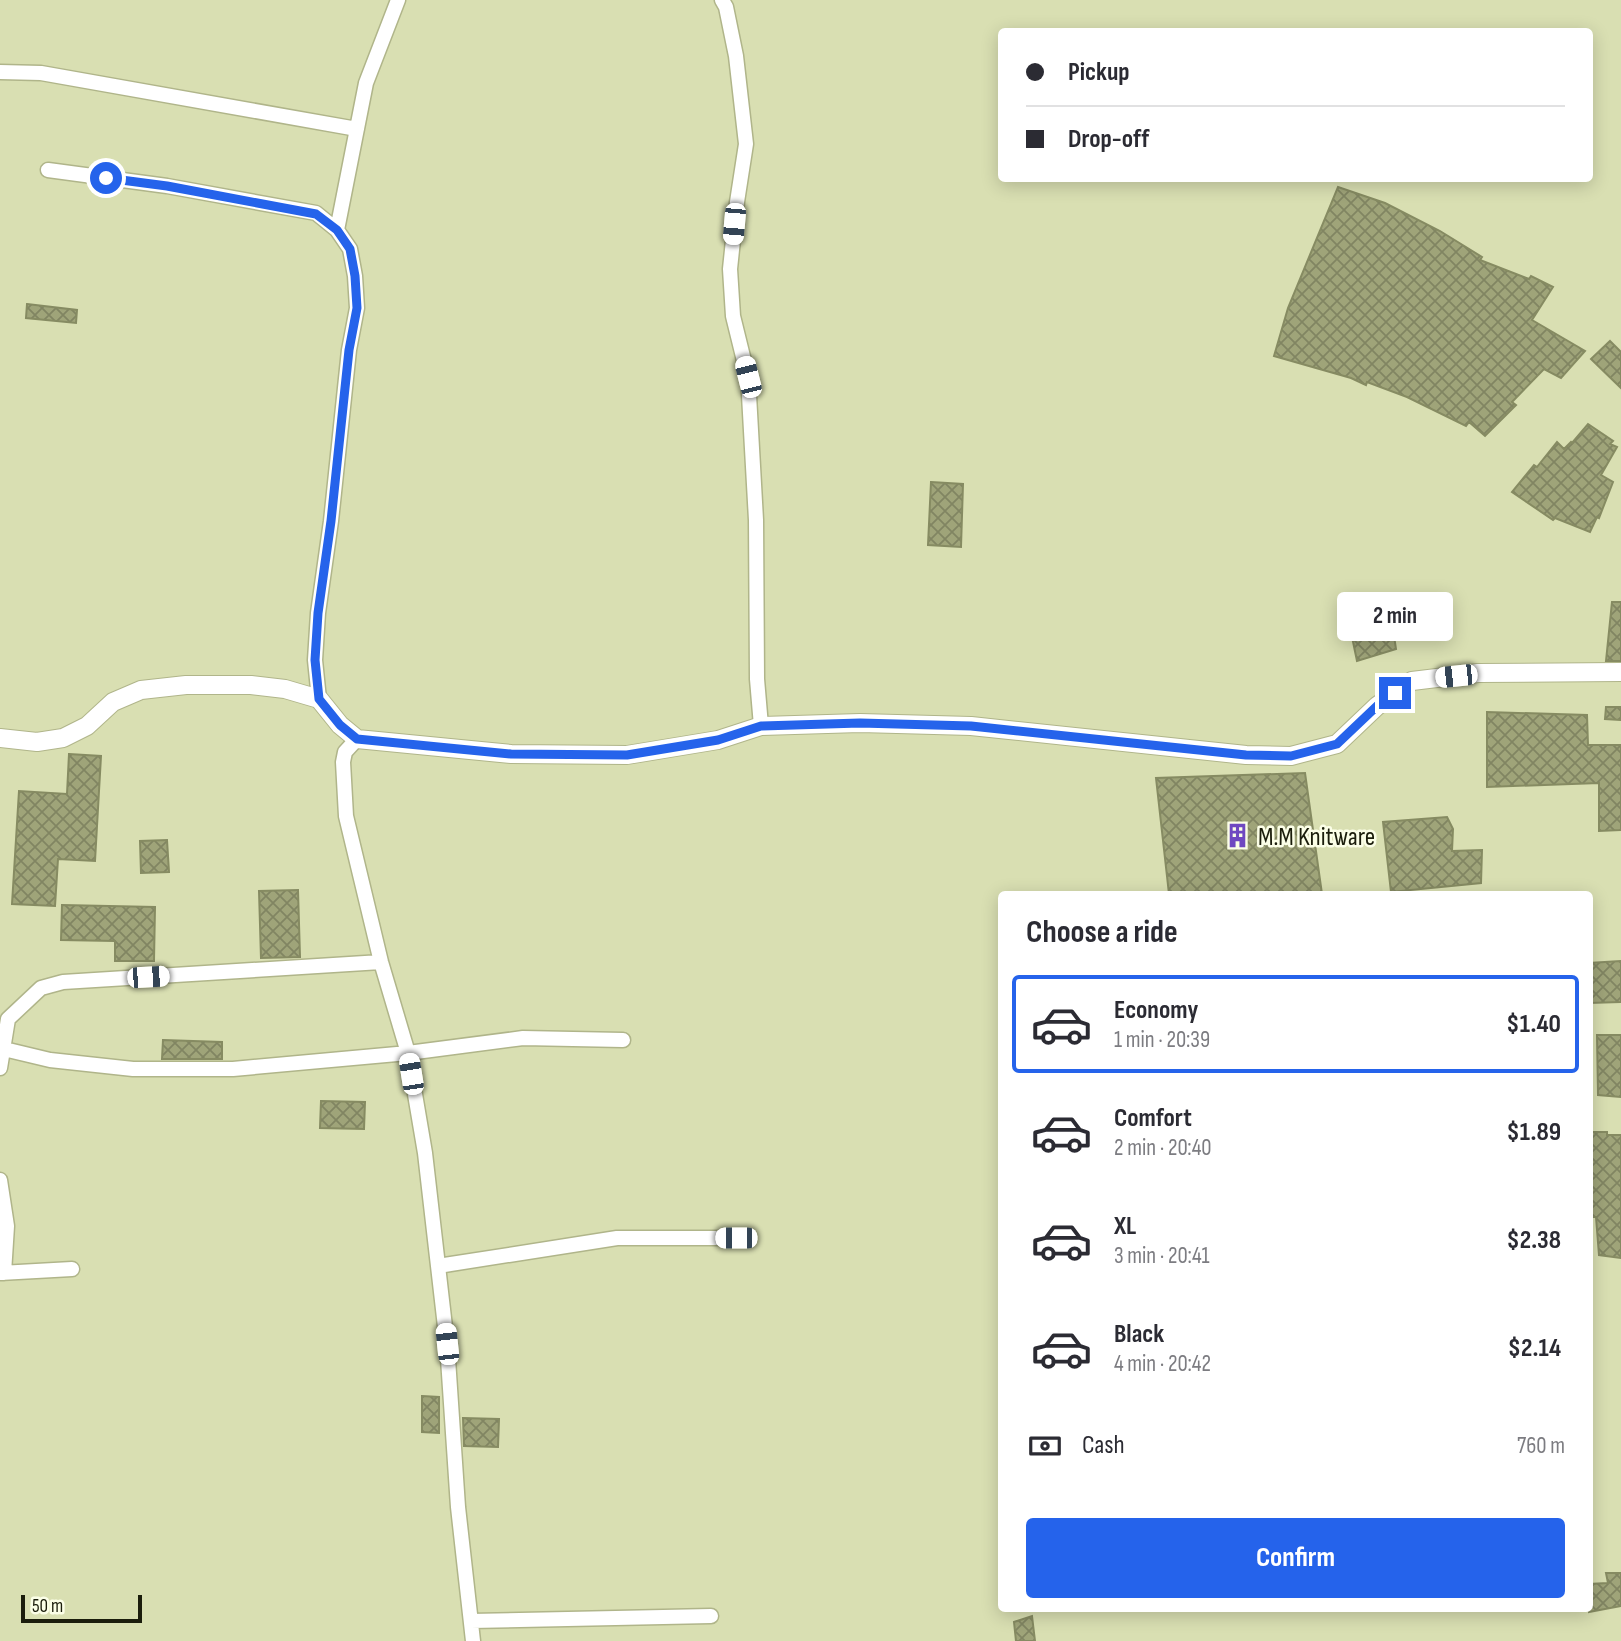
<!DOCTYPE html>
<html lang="en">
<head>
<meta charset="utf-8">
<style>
  :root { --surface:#fff; --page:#f2f2f3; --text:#2b2b33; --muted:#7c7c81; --line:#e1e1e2; --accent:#2563eb }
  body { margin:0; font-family:"Sofia Sans Condensed",sans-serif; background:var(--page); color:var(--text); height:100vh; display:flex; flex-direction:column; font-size:26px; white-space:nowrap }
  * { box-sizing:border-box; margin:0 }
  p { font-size:23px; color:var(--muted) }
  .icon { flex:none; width:38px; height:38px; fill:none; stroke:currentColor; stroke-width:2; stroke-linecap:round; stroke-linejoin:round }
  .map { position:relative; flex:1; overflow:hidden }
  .sheet { position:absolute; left:998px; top:891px; width:595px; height:721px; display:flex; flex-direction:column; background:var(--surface); border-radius:7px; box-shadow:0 4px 18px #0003 }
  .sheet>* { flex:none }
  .guide { position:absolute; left:998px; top:28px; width:595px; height:154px; border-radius:7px; box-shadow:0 4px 18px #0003; display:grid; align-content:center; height:154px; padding:0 28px; background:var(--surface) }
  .scale { position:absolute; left:21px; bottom:18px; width:121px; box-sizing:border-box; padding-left:7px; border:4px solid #1b1d0c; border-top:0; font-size:19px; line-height:24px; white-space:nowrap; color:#1b1d0c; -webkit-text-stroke:5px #fbfee7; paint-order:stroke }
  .end { position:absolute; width:32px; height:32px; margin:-16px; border:9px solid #2563eb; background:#fff; box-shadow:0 0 0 4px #fff }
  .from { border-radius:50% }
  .bubble { position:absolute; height:49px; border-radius:7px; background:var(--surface); box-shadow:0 4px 18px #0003; font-size:23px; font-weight:700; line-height:49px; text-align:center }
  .car { position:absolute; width:21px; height:42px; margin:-21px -10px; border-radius:9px; box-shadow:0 0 5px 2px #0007; background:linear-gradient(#fff 24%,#345 0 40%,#fff 0 76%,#345 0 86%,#fff 0) }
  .guide b { display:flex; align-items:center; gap:24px; height:66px; font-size:26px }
  .guide b+b { border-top:2px solid var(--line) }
  .guide i { width:18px; height:18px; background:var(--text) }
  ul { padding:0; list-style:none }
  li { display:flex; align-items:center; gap:21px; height:98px; margin:0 14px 10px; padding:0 14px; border:4px solid transparent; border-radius:7px }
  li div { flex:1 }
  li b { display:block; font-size:26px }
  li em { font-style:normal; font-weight:700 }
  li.current { border-color:var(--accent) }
  li>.icon { width:63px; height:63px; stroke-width:1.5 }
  h2 { padding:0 28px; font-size:32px; line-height:84px }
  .pay { display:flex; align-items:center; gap:18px; height:77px; padding:0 28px; font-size:26px }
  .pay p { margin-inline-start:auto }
  .action { display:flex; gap:14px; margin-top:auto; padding:14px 28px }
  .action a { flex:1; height:80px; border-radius:7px; background:var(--accent); color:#fff; font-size:28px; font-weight:700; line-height:80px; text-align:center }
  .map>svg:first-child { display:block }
  .building { fill:url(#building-cross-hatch); stroke:#868b62; stroke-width:2 }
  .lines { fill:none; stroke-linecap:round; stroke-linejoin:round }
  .minor-casing { stroke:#b0b58a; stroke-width:17 }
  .tertiary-casing { stroke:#b0b58a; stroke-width:20 }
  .minor { stroke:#fff; stroke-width:14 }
  .tertiary { stroke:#fff; stroke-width:18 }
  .route { stroke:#2563eb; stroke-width:9 }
  .labels { text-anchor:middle; stroke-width:5; stroke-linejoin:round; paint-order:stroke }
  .poi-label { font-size:26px; fill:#1b1d0c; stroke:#fbfee7; text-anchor:start }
</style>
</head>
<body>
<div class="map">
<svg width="1621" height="1641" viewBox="0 0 1621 1641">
  <defs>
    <pattern id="building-cross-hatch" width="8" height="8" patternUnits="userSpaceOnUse" patternTransform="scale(1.75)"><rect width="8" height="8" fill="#9fa479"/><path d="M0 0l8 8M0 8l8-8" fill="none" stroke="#818562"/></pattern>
  </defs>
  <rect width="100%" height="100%" fill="#d9dfb2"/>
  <!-- building -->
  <path class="building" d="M1338,187L1385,203L1440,231L1482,257L1480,260L1529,279L1531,276L1553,287L1532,320L1585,351L1561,378L1544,369L1512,402L1516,405L1485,436L1469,422L1466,426L1407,397L1367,382L1366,385L1351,378L1274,356L1288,308Z
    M27,304L77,310L76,323L26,318Z
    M1610,341L1621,352V388L1591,359Z
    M1588,424L1613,441L1610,444L1617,447L1601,475L1613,482L1599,518L1597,517L1590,532L1555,518L1553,520L1512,492L1534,465L1537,467L1557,442L1564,449L1571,442L1572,443Z
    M931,482L963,484L961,547L928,545Z
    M1612,602H1621V661H1606Z
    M1387,625V637L1394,636L1396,649L1357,661L1351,632Z
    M1606,707H1621V720L1605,719Z
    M1487,712L1587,715L1588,745H1621V830L1599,831V783L1487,787Z
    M69,754L101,756L95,861L58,859L55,906L12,904L19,791L67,794Z
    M1305,773L1322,894H1169L1156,778Z
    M1447,817L1453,829L1452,851L1482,850L1481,883L1391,892L1383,822Z
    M167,840L169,872L141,873L140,841Z
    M298,890L300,957L261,958L259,891Z
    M62,905L155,907L154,961H115V941L61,940Z
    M1621,961V1002L1589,1003V963Z
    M1597,1035H1621V1097L1598,1095Z
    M163,1040L222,1042V1059H162Z
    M321,1101L365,1102L364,1129L320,1128Z
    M1589,1132H1607V1135H1621V1258L1599,1255L1596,1217H1589Z
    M422,1396L439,1397V1433L422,1432Z
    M463,1418L499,1419L498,1447L464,1446Z
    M1606,1573H1621V1606L1589,1612V1584L1608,1583Z
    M1032,1616L1035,1641H1016L1014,1622Z"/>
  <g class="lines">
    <defs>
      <path id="minor" d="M722,0L726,7L736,56L746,144L737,202L730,269L733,316L748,377L756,520L757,679L761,726
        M0,72L41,73L357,129
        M48,170L167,186L316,213L337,230L350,249L355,276L357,308L349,350L331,521L318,613L315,660L319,699
        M337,230L366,83L398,0
        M357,739L345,752L343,762L346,816L381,962L408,1053L425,1153L447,1344L458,1507L473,1641
        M0,1048L50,1060L133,1069H233L408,1053L523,1038L623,1040
        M0,1068L8,1019L41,988L63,982L381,962
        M0,1180L7,1226L4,1273
        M438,1266L617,1238H736
        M0,1273L72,1269
        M471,1621L711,1616"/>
      <path id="tertiary" d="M0,738L37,742L63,738L87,726L113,702L141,690L186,685H251L285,689L319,699L340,725L357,739L511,754L627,755L718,740L761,726L860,723L971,726L1246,755L1291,756L1337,744L1377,706L1412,681L1478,673L1621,672"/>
    </defs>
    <!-- minor casing -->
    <use href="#minor" class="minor-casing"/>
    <!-- tertiary casing -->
    <use href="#tertiary" class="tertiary-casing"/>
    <!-- minor -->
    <use href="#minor" class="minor"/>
    <!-- tertiary -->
    <use href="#tertiary" class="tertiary"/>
  </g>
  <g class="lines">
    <!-- route -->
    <path class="route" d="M106,178L167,186L316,214L337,230L350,249L355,276L357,308L349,350L331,521L318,613L315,660L319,699L340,725L357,739L511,754L627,755L718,740L761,726L860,723L971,726L1246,755L1291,756L1337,744L1377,706L1395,693"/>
  </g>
  <!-- icons -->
  <defs>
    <symbol id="building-bare" viewBox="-9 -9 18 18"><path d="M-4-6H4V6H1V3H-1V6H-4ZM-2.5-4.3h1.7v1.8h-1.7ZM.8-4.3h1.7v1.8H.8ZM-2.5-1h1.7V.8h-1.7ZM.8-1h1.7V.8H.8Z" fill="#6f48c1" stroke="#fbfee7" stroke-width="2.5" paint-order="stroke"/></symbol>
  </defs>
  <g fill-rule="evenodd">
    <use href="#building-bare" x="1220" y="818" width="35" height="35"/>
  </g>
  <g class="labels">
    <!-- poi labels -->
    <g class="poi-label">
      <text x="1258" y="845">M.M Knitware</text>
    </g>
  </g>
</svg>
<div class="scale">50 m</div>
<i class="end from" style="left:106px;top:178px"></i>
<i class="end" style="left:1395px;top:693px"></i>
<div class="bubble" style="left:1337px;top:592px;width:116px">2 min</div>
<i class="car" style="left:734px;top:224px;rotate:185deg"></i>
<i class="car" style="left:748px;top:377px;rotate:346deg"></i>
<i class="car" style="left:1456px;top:676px;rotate:264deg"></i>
<i class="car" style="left:148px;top:977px;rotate:87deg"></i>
<i class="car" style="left:411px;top:1074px;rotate:351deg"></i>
<i class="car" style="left:736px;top:1238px;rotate:270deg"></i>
<i class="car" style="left:447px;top:1344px;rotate:354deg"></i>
<div class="guide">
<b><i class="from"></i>Pickup</b>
<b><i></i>Drop-off</b>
</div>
<section class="sheet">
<h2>Choose a ride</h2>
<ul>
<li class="current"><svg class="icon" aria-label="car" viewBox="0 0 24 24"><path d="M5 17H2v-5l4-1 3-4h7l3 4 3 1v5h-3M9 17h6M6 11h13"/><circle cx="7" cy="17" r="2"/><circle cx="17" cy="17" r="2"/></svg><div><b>Economy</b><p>1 min · 20:39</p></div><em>$1.40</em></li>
<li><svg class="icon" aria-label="car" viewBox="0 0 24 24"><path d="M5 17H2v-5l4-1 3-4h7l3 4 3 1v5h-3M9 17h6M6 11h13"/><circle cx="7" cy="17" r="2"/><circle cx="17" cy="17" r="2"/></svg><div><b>Comfort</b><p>2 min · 20:40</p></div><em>$1.89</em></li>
<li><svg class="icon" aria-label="car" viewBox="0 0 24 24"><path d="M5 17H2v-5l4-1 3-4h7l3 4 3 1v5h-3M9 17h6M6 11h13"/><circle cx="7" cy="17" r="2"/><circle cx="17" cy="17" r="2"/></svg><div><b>XL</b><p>3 min · 20:41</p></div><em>$2.38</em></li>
<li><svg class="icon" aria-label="car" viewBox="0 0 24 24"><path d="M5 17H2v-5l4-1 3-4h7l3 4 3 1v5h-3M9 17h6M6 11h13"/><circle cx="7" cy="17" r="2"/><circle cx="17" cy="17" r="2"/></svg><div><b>Black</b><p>4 min · 20:42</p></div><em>$2.14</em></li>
</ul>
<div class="pay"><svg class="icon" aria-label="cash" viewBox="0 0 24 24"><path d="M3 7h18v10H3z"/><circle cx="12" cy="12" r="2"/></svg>Cash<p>760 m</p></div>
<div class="action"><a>Confirm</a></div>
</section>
</div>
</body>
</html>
